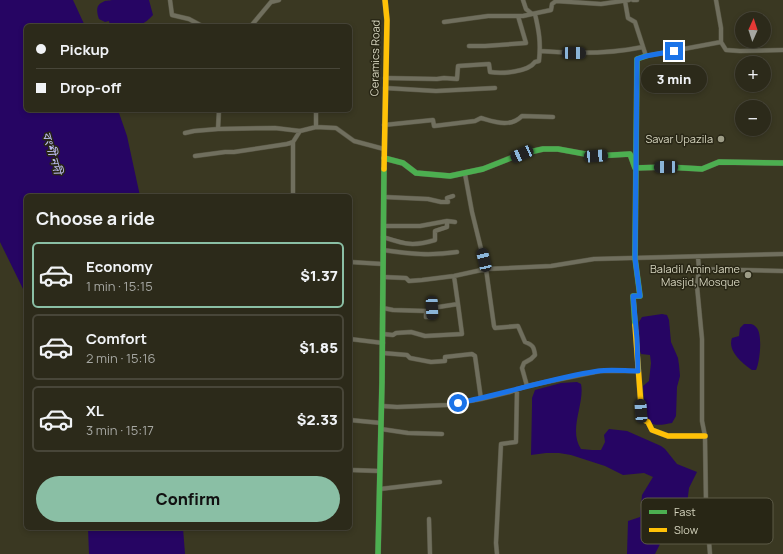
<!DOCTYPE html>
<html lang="en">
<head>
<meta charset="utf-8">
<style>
  :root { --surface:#2c2a1a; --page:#343223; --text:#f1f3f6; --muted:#a6a7a2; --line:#484639; --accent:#8abfa5 }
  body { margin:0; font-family:Manrope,"Noto Sans Bengali",sans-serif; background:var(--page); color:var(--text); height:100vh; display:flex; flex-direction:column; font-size:15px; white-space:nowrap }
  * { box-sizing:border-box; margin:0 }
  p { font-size:13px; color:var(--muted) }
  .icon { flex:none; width:22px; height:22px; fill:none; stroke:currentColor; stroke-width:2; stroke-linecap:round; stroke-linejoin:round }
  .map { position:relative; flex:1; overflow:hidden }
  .panel { position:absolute; left:24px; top:194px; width:328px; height:336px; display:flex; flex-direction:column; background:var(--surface); border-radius:6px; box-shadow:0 2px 6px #0003,0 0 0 1px var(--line) }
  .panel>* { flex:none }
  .top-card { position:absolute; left:24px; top:24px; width:328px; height:88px; border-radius:6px; box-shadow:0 2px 6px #0003,0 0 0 1px var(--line); display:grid; align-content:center; height:88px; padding:0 12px; background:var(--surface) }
  .needle { width:26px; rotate:3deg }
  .tools { position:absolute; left:735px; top:12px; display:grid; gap:8px }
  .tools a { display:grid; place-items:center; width:36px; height:36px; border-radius:50%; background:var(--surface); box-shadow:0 2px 6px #0003,0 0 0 1px var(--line); font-size:20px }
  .end { position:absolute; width:18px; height:18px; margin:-9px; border:5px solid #1a73e8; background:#fff; box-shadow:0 0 0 2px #fff }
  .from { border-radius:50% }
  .bubble { position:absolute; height:28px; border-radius:14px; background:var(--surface); box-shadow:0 2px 6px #0003,0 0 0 1px var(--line); font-size:13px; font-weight:800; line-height:28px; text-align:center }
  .car { position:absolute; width:12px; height:24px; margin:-12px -6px; border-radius:5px; box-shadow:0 0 3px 1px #0007; background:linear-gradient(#222 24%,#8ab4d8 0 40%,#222 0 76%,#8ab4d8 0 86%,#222 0) }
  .top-card b { display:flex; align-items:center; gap:14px; height:38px; font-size:15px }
  .top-card b+b { border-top:1px solid var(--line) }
  .top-card i { width:10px; height:10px; background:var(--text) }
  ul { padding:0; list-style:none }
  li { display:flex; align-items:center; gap:12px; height:66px; margin:0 8px 6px; padding:0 4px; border:2px solid var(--line); border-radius:6px }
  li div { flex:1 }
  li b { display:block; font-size:15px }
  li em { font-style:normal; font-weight:800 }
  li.on { border-color:var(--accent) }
  li>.icon { width:36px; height:36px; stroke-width:1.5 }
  h2 { padding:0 12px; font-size:18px; line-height:48px }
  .button { display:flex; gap:8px; margin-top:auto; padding:8px 12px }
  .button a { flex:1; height:46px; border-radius:24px; background:var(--accent); color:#111; font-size:16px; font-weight:800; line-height:46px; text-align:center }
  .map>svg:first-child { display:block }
  .water { fill:#260563 }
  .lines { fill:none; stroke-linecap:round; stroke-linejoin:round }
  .street-casing { stroke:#565442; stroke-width:5 }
  .fast-casing { stroke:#565442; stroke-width:6 }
  .slow-casing { stroke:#565442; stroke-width:6 }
  .street { stroke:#706f5e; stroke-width:4 }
  .fast { stroke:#4caf50; stroke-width:5.5 }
  .slow { stroke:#ffc107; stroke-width:5.5 }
  .route { stroke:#1a73e8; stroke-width:5 }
  .poi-dot { fill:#9e9d87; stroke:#282615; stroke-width:1.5 }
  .labels { text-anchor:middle; stroke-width:3; stroke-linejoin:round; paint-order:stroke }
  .street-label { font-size:11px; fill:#d4d3bd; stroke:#282615 }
  .poi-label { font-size:11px; fill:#d4d3bd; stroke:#282615; text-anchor:end }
  .water-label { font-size:12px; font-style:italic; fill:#bcbbf0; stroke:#282615 }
  .key { fill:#282615; stroke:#5c5a47; stroke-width:1 }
  .key-label { font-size:11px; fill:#d4d3bd }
</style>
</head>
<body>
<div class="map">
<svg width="783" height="554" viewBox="0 0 783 554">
  <rect width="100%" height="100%" fill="#3a3822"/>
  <!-- water -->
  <path class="water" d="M0,0H73L85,26H26V110H118L127,136L140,196H26V295L0,242Z
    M112,0H149L153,15C140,30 129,26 110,26L109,21L105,22L99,19C97,13 95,5 103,2C105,0 109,1 112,0Z
    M662,314L667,315L669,320L671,342L678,358L679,365L680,376L677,387L676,416L672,423C666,424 658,426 653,424C644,419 644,395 643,386L649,381L651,363L650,355L641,354L640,351L639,322L642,317Z
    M744,324C749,324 753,323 756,327C763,333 760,362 756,370H752C743,364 727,351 732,338L739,336L740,328Z
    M577,382L581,384C585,403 568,430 581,449L592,450H601L605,442L604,435L609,429L627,431L661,446L665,449L677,464L697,472L689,488L687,504L684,508L686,523L684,538L662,540L655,554H627L628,521L640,517L642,495L653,477L644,473L623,475L605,466L571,455L559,453H546L531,455L532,406V398L535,390L561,383Z
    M88,528H183L185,554H89Z"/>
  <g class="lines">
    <defs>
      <path id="street" d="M170,0L172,15L189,19L202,26
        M523,0L526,9L532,14L551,10L552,4L556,1L601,4L629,0
        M633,0H637
        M716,0L721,28V42
        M625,1L628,18L635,22L646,56L721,42L726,50L740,51L783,50
        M444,22L488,16H523L532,14
        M251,26L271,2L279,0
        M469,46H485L526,43L518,16
        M540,51C575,54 609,54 643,47
        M385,78L437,79L444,78L457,79L458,66L489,64L490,72C502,74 528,72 535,62L539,61C541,43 539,31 535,14
        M385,88L436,91L495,88
        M315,110L316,112V127
        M384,125L433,120L434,126L475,121L481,118C495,122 510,128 522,116L553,117
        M218,129L275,128L300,131L316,127L336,128L354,141L384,149
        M185,133L194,131L218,129L219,110
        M293,142V196
        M195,156L225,152H234L287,144L293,142L300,131
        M465,174L472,212L486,269L551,266L594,259L783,254
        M384,197L428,199L441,202H448L447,198L453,196
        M384,226H420L447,221L455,222
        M383,237C405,244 412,247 435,240V231L447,227V221
        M383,250C411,254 430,256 457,252
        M698,257L699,269
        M350,262L383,264
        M383,277L406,278L409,281L422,280L454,276L486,269L494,326L495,328L518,326L525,342C533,345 534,347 535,355L531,359L524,363L522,368L527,386
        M383,308L393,310L426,311V317H432V308L458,304L454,276
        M383,334L393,335L396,333L411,332L425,336L462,334L458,304
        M350,339L383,343
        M383,353L407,355L410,358L431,362L445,361V357L472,354L475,356L481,399
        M382,406L397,407L447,405L481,399L510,392L527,386L600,371H638
        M350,420L381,423
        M381,429L408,433L442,434
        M350,470L380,471
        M380,489L440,482
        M429,519L430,554
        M497,554L496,543L501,444L516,442L517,389
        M710,554L706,504L705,436L702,421V339L697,286L699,269L783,271"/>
      <path id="fast" d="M384,158L403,163L416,173L450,176L483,169L521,154L543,149H558L596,156L630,154L635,168L667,167L702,169L719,162L783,163
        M635,325L633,296H640L635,258L637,59L646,56
        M378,554L382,382L384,169"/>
      <path id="slow" d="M384,169L387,20L385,0
        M635,325L642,419L648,422L652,430L668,436H705"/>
    </defs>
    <!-- street casing -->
    <use href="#street" class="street-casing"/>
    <!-- fast casing -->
    <use href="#fast" class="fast-casing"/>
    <!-- slow casing -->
    <use href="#slow" class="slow-casing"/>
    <!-- street -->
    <use href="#street" class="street"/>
    <!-- fast -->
    <use href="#fast" class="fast"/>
    <!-- slow -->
    <use href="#slow" class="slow"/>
  </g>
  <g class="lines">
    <!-- route -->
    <path class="route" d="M458,403C505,394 551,378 598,371C611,369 625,371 638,371L637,339L633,296H640L635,258L637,59L646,56L674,51"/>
  </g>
  <!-- markers -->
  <g class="poi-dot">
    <circle cx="721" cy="139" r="4"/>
    <circle cx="748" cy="275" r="4"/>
  </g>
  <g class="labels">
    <!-- street labels -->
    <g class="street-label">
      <text transform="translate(375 58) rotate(-89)" y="4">Ceramics Road</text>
    </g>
    <!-- poi labels -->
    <g class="poi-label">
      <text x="713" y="143">Savar Upazila</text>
      <text x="740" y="273">Baladil Amin Jame<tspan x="740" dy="13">Masjid, Mosque</tspan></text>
    </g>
    <!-- water labels -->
    <g class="water-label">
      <text transform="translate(52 153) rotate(74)" y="4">বংশী নদী</text>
    </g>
  </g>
  <!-- legend -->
  <rect x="641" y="498" width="132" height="46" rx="6" class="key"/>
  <rect x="649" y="510" width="18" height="4" fill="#4caf50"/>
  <rect x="649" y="528" width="18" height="4" fill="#ffc107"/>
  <g class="key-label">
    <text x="674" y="516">Fast</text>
    <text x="674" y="534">Slow</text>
  </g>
</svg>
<div class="tools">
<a><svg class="needle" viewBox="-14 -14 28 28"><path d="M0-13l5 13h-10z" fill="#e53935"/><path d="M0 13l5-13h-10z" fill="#a6a7a2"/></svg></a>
<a>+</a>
<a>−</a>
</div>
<i class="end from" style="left:458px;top:403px"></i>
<i class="end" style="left:674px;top:51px"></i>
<div class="bubble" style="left:641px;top:65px;width:66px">3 min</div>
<i class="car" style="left:574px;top:53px;rotate:91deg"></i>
<i class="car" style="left:522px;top:154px;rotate:246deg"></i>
<i class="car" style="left:596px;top:156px;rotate:86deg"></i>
<i class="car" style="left:666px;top:167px;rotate:269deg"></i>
<i class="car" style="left:484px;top:260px;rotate:347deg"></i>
<i class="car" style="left:432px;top:308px;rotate:178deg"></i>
<i class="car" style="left:641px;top:411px;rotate:356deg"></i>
<div class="top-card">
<b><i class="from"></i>Pickup</b>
<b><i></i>Drop-off</b>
</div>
<section class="panel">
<h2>Choose a ride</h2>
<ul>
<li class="on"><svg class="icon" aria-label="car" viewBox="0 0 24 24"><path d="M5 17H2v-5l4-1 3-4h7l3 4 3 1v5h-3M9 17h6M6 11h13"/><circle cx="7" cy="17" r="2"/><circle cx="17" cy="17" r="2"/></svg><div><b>Economy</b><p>1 min · 15:15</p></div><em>$1.37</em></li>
<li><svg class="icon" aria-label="car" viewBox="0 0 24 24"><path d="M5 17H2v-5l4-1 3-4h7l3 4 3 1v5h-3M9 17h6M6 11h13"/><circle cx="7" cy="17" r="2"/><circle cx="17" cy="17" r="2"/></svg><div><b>Comfort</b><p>2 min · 15:16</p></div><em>$1.85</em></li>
<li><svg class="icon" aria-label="car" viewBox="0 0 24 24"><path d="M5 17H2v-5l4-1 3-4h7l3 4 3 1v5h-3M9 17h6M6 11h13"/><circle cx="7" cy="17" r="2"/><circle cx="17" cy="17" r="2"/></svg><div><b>XL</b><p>3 min · 15:17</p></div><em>$2.33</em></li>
</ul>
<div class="button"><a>Confirm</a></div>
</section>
</div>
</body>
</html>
